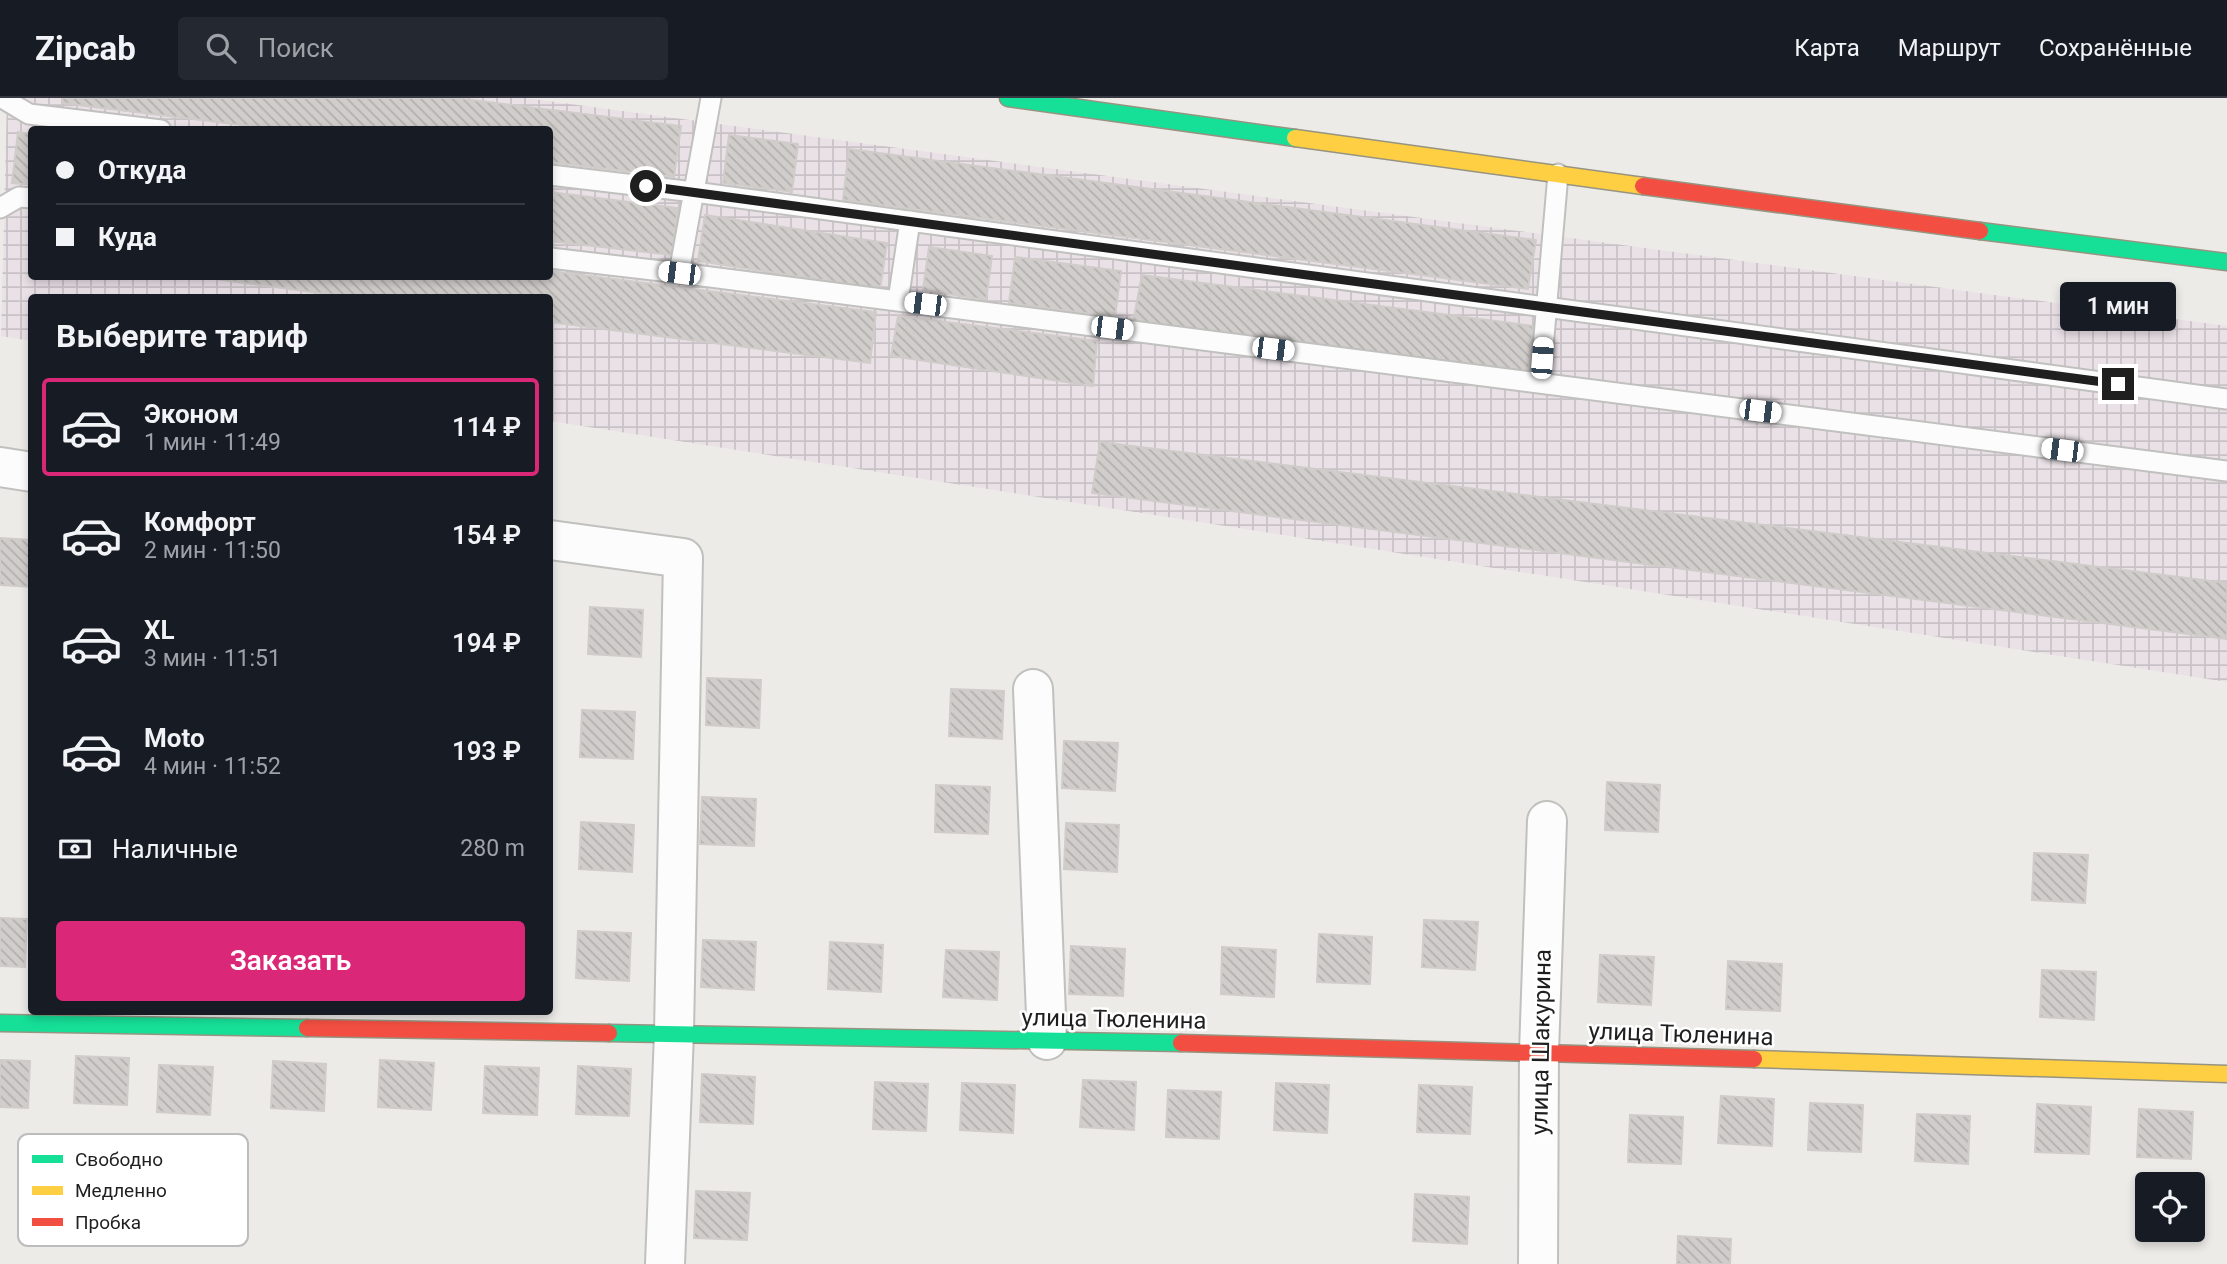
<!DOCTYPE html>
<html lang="ru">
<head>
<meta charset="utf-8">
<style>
  :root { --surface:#171b24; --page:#242831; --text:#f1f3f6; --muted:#9ea1a6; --line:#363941; --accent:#db2777 }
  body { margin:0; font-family:Roboto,sans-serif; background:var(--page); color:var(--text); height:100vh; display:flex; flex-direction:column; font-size:26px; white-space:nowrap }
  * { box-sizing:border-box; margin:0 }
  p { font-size:23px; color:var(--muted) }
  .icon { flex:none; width:38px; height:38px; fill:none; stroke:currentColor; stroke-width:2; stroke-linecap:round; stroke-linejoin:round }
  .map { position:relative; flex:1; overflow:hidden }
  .drawer { position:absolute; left:28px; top:196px; width:525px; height:721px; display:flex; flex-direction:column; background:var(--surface); border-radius:7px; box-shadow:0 4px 10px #0003 }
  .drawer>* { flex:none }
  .banner { position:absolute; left:28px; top:28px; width:525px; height:154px; border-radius:7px; box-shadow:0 4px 10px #0003; display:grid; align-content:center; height:154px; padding:0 28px; background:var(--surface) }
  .buttons { position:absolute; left:2135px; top:1074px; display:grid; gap:14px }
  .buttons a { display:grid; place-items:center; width:70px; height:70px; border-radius:7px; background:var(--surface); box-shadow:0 4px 10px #0003; font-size:35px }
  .end { position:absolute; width:32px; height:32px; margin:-16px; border:9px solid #1f1f1f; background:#fff; box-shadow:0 0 0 4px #fff }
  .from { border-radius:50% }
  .bubble { position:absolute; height:49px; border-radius:7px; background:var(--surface); box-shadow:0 4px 10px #0003; font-size:23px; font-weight:600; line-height:49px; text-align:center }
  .car { position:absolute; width:21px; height:42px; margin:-21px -10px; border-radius:9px; box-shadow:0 0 5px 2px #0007; background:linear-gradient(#fff 24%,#345 0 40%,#fff 0 76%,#345 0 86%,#fff 0) }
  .banner b { display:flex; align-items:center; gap:24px; height:66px; font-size:26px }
  .banner b+b { border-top:2px solid var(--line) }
  .banner i { width:18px; height:18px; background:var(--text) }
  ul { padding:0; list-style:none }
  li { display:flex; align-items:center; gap:21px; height:98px; margin:0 14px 10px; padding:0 14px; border:4px solid transparent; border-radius:7px }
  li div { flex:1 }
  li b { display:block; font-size:26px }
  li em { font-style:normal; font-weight:600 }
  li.on { border-color:var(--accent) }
  li>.icon { width:63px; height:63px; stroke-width:1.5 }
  h2 { padding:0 28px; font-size:32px; line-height:84px }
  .pay { display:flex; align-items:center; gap:18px; height:77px; padding:0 28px; font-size:26px }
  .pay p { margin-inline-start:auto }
  .cta { display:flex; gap:14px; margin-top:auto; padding:14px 28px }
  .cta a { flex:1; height:80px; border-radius:7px; background:var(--accent); color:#fff; font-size:28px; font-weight:600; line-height:80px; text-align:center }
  header { display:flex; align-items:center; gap:42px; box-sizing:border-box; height:98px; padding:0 35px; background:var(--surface); border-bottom:2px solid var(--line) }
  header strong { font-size:33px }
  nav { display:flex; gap:38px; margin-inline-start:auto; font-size:24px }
  .search { width:490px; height:63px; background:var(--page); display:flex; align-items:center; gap:18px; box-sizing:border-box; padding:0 24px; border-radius:7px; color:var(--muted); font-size:26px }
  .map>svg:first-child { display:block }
  .industrial { fill:url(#industrial-grid); fill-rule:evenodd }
  .building { fill:url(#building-back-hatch); stroke:#d0ccca; stroke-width:2 }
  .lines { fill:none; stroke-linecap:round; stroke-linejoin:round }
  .lane-casing { stroke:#c0c0be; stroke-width:23 }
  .street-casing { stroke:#c0c0be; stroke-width:42 }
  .fast-casing { stroke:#969481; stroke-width:19 }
  .slow-casing { stroke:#969481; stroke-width:19 }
  .jam-casing { stroke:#969481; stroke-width:19 }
  .lane { stroke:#fcfcfc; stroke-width:19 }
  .street { stroke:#fcfcfc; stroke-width:38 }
  .fast { stroke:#16e098; stroke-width:16 }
  .slow { stroke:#ffcf43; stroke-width:16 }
  .jam { stroke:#f24e42; stroke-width:16 }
  .route { stroke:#1f1f1f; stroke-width:9 }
  .labels { text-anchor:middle; stroke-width:5; stroke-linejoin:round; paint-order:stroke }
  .street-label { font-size:24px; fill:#1f1f1f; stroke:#fff }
  .key { fill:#fff; stroke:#bcbcbc; stroke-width:2 }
  .key-label { font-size:19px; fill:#1f1f1f }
</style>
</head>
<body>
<header>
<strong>Zipcab</strong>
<div class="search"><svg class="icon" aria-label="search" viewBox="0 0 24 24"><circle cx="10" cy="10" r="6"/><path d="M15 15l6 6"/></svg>Поиск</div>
<nav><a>Карта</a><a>Маршрут</a><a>Сохранённые</a></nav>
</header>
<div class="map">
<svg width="2227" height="1166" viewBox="0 0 2227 1166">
  <defs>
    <pattern id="industrial-grid" width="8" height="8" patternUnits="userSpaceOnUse" patternTransform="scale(1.75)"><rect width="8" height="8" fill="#eae1e7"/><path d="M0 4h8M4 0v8" fill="none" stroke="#c8c1c6"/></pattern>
    <pattern id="building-back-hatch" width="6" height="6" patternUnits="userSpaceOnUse" patternTransform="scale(1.75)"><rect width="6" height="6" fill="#d0cdcb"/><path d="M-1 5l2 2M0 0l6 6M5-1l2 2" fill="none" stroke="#b2b0ae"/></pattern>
  </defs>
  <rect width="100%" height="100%" fill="#edebe8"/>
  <!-- industrial -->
  <path class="industrial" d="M7,0H526L2227,228V584L550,323V200H32L31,243L1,238ZM32,32H550V178H32Z"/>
  <!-- building -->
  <path class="building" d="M62,0H456L681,28L674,79L550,64V32H282L62,5Z
    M18,34L32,36V87L12,85Z
    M729,37L798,46L792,94L723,85Z
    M849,51L1536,142L1528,191L843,102Z
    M550,94L678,110L672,157L550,143Z
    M705,117L887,145L880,191L698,163Z
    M929,149L992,158L986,202L923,192Z
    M1015,159L1121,173L1115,219L1009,205Z
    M550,173L876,214L870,265L550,224V200H357L192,178H550Z
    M1142,177L1533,228L1528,281L1133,224Z
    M898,218L1097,243L1093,288L891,258Z
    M1100,344L2227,485V541L1092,395Z
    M0,440L32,442V489L0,487Z
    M590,509L643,512L641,559L588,556Z
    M707,580L761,582L759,630L706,627Z
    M951,591L1004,593L1002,641L949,638Z
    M582,612L635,614L633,661L580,659Z
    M1064,643L1118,645L1115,693L1062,690Z
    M1607,684L1660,687L1658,734L1605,732Z
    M936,687L990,689L988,736L935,734Z
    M702,699L756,701L754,748L700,746Z
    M581,724L634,727L632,774L579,771Z
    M1066,725L1119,727L1117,774L1064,771Z
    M2034,755L2088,757L2085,805L2032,802Z
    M0,820L27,821L25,869L0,868Z
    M1424,822L1478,824L1475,872L1422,869Z
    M578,833L631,835L629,883L576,880Z
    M1319,836L1372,839L1370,886L1317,884Z
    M703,842L756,844L754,892L701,889Z
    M830,844L883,847L881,894L828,891Z
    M1071,848L1125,851L1123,898L1069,896Z
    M1222,849L1276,852L1274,899L1221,896Z
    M946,852L999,854L997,902L943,899Z
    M1600,857L1654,859L1651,907L1598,904Z
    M1728,863L1782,866L1780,913L1726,911Z
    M2042,872L2096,874L2094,922L2040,919Z
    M76,958L129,960L127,1007L74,1005Z
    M0,962L30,963L28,1010L0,1009Z
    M380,962L434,965L431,1012L378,1009Z
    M273,963L326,966L324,1013L271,1010Z
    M159,967L213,969L210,1017L157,1014Z
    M485,968L539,970L537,1017L483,1015Z
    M578,968L631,971L629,1018L576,1016Z
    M702,976L755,979L753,1026L700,1024Z
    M1083,982L1136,984L1134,1032L1080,1029Z
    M875,984L928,986L926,1033L873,1031Z
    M962,985L1015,987L1013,1035L960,1032Z
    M1276,985L1329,987L1327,1035L1274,1032Z
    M1419,987L1472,989L1470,1036L1417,1034Z
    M1168,992L1221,994L1219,1041L1166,1039Z
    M1721,998L1774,1001L1772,1048L1718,1045Z
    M1810,1005L1863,1007L1861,1054L1808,1052Z
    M2037,1006L2091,1009L2089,1056L2035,1054Z
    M2139,1011L2193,1014L2191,1061L2137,1059Z
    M1917,1016L1970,1018L1968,1066L1915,1063Z
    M1630,1017L1683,1019L1681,1066L1628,1064Z
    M696,1093L750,1095L747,1142L694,1140Z
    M1415,1096L1469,1099L1467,1146L1413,1143Z
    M1678,1138L1731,1141L1730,1166H1677Z"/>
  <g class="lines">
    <defs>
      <path id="lane" d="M2,0L29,16L161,32
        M711,0L679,175L2227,373
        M550,77L694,94L2227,301
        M0,110L19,99L32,100
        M550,160L679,175
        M898,203L910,123
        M1540,285L1558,76"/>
      <path id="street" d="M0,369L32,374
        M550,442L683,460L674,935L665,1166
        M1033,591L1047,942
        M1538,1166L1539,954L1547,723"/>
      <path id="fast" d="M1008,0L1295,40
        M1980,133L2227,164
        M0,925L307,930
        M609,935L1181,945"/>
      <path id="slow" d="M1295,40L1643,88
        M1754,961L2227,976"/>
      <path id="jam" d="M1643,88L1980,133
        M307,930L609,935
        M1181,945L1754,961"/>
    </defs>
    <!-- lane casing -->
    <use href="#lane" class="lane-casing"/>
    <!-- street casing -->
    <use href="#street" class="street-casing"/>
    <!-- fast casing -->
    <use href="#fast" class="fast-casing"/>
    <!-- slow casing -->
    <use href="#slow" class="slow-casing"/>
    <!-- jam casing -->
    <use href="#jam" class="jam-casing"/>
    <!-- lane -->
    <use href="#lane" class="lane"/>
    <!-- street -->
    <use href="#street" class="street"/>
    <!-- fast -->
    <use href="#fast" class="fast"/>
    <!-- slow -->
    <use href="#slow" class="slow"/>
    <!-- jam -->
    <use href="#jam" class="jam"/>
  </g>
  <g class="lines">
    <!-- route -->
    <path class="route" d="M646,88L2118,286"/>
  </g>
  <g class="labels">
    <!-- street labels -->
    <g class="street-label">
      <text transform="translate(1114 921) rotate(1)" y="8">улица Тюленина</text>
      <text transform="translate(1681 936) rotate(2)" y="8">улица Тюленина</text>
      <text transform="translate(1541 944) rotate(-89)" y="8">улица Шакурина</text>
    </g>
  </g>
  <!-- legend -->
  <rect x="18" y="1036" width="230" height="112" rx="10" class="key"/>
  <rect x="32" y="1057" width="31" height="8" fill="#16e098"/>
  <rect x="32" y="1088" width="31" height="9" fill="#ffcf43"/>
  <rect x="32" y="1120" width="31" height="8" fill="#f24e42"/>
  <g class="key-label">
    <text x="75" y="1068">Свободно</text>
    <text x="75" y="1099">Медленно</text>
    <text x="75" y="1131">Пробка</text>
  </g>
</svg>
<div class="buttons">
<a><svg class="icon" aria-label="locate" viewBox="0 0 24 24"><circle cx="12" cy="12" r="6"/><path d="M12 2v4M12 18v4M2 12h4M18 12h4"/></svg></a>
</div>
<i class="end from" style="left:646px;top:88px"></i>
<i class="end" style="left:2118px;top:286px"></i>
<div class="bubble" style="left:2060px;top:184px;width:116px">1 мин</div>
<i class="car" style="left:679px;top:175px;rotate:277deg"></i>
<i class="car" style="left:925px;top:206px;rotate:277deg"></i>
<i class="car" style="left:1112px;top:230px;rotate:97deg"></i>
<i class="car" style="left:1273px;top:251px;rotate:97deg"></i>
<i class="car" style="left:1542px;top:260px;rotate:4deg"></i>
<i class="car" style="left:1760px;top:313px;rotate:97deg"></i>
<i class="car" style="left:2062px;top:352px;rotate:277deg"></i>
<div class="banner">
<b><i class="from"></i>Откуда</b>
<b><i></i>Куда</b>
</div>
<section class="drawer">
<h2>Выберите тариф</h2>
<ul>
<li class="on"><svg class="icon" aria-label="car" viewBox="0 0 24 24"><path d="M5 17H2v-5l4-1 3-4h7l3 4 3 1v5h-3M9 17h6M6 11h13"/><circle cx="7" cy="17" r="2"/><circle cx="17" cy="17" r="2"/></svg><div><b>Эконом</b><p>1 мин · 11:49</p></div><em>114 ₽</em></li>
<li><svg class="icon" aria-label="car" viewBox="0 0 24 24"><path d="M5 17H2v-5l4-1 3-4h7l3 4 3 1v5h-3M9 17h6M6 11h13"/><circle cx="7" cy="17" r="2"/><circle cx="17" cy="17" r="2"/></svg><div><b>Комфорт</b><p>2 мин · 11:50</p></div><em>154 ₽</em></li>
<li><svg class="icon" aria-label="car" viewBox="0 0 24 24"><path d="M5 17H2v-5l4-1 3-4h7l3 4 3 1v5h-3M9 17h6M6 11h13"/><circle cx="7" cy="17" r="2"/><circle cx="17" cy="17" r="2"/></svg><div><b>XL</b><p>3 мин · 11:51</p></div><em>194 ₽</em></li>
<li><svg class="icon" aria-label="car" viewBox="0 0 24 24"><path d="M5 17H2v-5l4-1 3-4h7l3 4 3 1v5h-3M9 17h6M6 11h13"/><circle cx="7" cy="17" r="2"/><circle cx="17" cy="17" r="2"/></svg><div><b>Moto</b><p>4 мин · 11:52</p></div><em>193 ₽</em></li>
</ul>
<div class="pay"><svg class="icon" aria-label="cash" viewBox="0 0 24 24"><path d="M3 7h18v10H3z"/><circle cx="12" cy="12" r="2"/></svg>Наличные<p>280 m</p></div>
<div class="cta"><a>Заказать</a></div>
</section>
</div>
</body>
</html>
